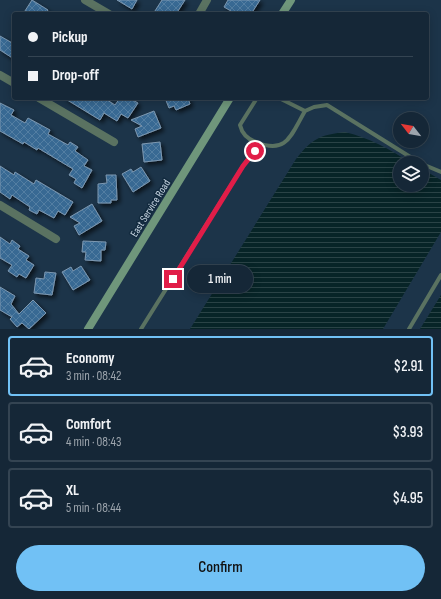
<!DOCTYPE html>
<html lang="en">
<head>
<meta charset="utf-8">
<style>
  :root { --surface:#152737; --page:#1e2f3f; --text:#f1f3f6; --muted:#9da5ad; --line:#344452; --accent:#71c1f5 }
  body { margin:0; font-family:"Sofia Sans Condensed",sans-serif; background:var(--page); color:var(--text); height:100vh; display:flex; flex-direction:column; font-size:15px; white-space:nowrap }
  * { box-sizing:border-box; margin:0 }
  p { font-size:13px; color:var(--muted) }
  .icon { flex:none; width:22px; height:22px; fill:none; stroke:currentColor; stroke-width:2; stroke-linecap:round; stroke-linejoin:round }
  .map { position:relative; height:329px; overflow:hidden }
  .details { display:flex; flex-direction:column; background:var(--surface); flex:1 }
  .details>* { flex:none }
  .top-card { position:absolute; left:12px; top:12px; width:417px; height:88px; border-radius:4px; box-shadow:0 2px 10px #0003,0 0 0 1px var(--line); display:grid; align-content:center; height:88px; padding:0 16px; background:var(--surface) }
  .needle { width:26px; rotate:301deg }
  .fabs { position:absolute; left:393px; top:112px; display:grid; gap:8px }
  .fabs a { display:grid; place-items:center; width:36px; height:36px; border-radius:50%; background:var(--surface); box-shadow:0 2px 10px #0003,0 0 0 1px var(--line); font-size:20px }
  .end { position:absolute; width:18px; height:18px; margin:-9px; border:5px solid #e11d48; background:#fff; box-shadow:0 0 0 2px #fff }
  .from { border-radius:50% }
  .bubble { position:absolute; height:28px; border-radius:14px; background:var(--surface); box-shadow:0 2px 10px #0003,0 0 0 1px var(--line); font-size:13px; font-weight:600; line-height:28px; text-align:center }
  .top-card b { display:flex; align-items:center; gap:14px; height:38px; font-size:15px }
  .top-card b+b { border-top:1px solid var(--line) }
  .top-card i { width:10px; height:10px; background:var(--text) }
  ul { padding:7px 0 0; list-style:none }
  li { display:flex; align-items:center; gap:12px; height:60px; margin:0 8px 6px; padding:0 8px; border:2px solid var(--line); border-radius:4px }
  li div { flex:1 }
  li b { display:block; font-size:15px }
  li em { font-style:normal; font-weight:600 }
  li.active { border-color:var(--accent) }
  li>.icon { width:36px; height:36px; stroke-width:1.5 }
  .button { display:flex; gap:8px; margin-top:auto; padding:8px 16px }
  .button a { flex:1; height:46px; border-radius:24px; background:var(--accent); color:#111; font-size:16px; font-weight:600; line-height:46px; text-align:center }
  .map>svg:first-child { display:block }
  .water { fill:url(#water-rules) }
  .building { fill:url(#building-cross-hatch); stroke:#7d98b1; filter:url(#shadow) }
  .lines { fill:none; stroke-linecap:round; stroke-linejoin:round }
  .lane { stroke:#5a7261; stroke-width:4 }
  .street { stroke:#5a7261; stroke-width:8 }
  .secondary { stroke:#6f967b; stroke-width:8 }
  .route { stroke:#e11d48; stroke-width:5 }
  .labels { text-anchor:middle; stroke-width:3; stroke-linejoin:round; paint-order:stroke }
  .street-label { font-size:11px; fill:#c7d5e2; stroke:#122a3e }
</style>
</head>
<body>
<div class="map">
<svg width="441" height="329" viewBox="0 0 441 329">
  <defs>
    <pattern id="water-rules" width="6" height="5" patternUnits="userSpaceOnUse"><rect width="6" height="5" fill="#072427"/><path d="M0 2.5h6" fill="none" stroke="#2a4346"/></pattern>
    <pattern id="building-cross-hatch" width="8" height="8" patternUnits="userSpaceOnUse"><rect width="8" height="8" fill="#386993"/><path d="M0 0l8 8M0 8l8-8" fill="none" stroke="#537ea2"/></pattern>
    <filter id="shadow"><feDropShadow dx="3" dy="3" stdDeviation="2" flood-color="#0009"/></filter>
  </defs>
  <rect width="100%" height="100%" fill="#1c3449"/>
  <!-- water -->
  <path class="water" d="M345,132C370,138 389,149 411,163H400V185H422V169L441,180V232L383,329H190L296,159C312,139 319,135 345,132Z
    M441,295V329H420Z"/>
  <!-- building -->
  <path class="building" d="M32,0L48,10L45,14H23Z
    M117,0H137L132,9Z
    M162,0H185L176,14H153Z
    M228,0H260L251,14H229L231,11L224,7Z
    M0,36L14,44V59L0,50Z
    M64,98H104L115,105L120,98H129L138,103L128,118L121,114L117,121L104,113L100,120Z
    M165,98H188L190,104L176,110L174,106L169,108Z
    M0,103L14,110L11,115L25,123L28,118L50,130L48,134L68,145L70,142L78,147L75,151L88,160L84,166L92,170L82,188L74,183L76,179L69,175L73,169L38,148L37,150L24,142L23,144L0,131Z
    M154,111L161,128L138,137L135,129L142,126L131,120Z
    M160,142L162,160L144,162L142,144Z
    M0,166L14,175L15,172L34,184L36,180L73,202L65,215L58,211L54,218L39,210L37,214L29,210L30,207L12,195L10,199L0,192Z
    M141,167L150,181L133,192L122,174L131,169L133,172Z
    M106,175H116L117,200H111V203H98V184L107,183Z
    M92,204L102,221L79,235L74,226L80,223L70,217Z
    M0,237L10,244L12,240L20,246L18,249L29,256L26,260L34,265L26,278L19,274L17,277L8,271L12,265L0,258Z
    M83,241L106,242L105,250H101V261L85,260L86,252H82Z
    M81,266L90,280L73,290L62,272L71,267L73,271Z
    M45,272L56,273L52,295L34,293L36,278L44,279Z
    M0,287L15,296L11,304L19,314L33,300L46,313L29,329L22,323L17,327L10,319L12,317L0,310Z"/>
  <g class="lines">
    <!-- lane -->
    <path class="lane" d="M257,98L240,125C242,134 247,139 256,142C287,155 291,135 305,111L279,98
      M305,111L314,107L327,105L420,163
      M422,164L441,172
      M141,329L243,166L259,144
      M409,329L441,275"/>
    <!-- street -->
    <path class="street" d="M85,0L109,14
      M199,14L207,0
      M0,75L14,83
      M39,98L114,142
      M0,205L56,239"/>
    <!-- secondary -->
    <path class="secondary" d="M282,14L291,0
      M88,329L230,98"/>
  </g>
  <g class="lines">
    <!-- route -->
    <path class="route" d="M173,279L243,166L255,151"/>
  </g>
  <g class="labels">
    <!-- street labels -->
    <g class="street-label">
      <text transform="translate(150 208) rotate(-58)" y="4">East Service Road</text>
    </g>
  </g>
</svg>
<div class="fabs">
<a><svg class="needle" viewBox="-14 -14 28 28"><path d="M0-13l5 13h-10z" fill="#e53935"/><path d="M0 13l5-13h-10z" fill="#9da5ad"/></svg></a>
<a><svg class="icon" aria-label="layers" viewBox="0 0 24 24"><path d="M12 4l9 5-9 5-9-5zM3 14l9 5 9-5"/></svg></a>
</div>
<i class="end from" style="left:255px;top:151px"></i>
<i class="end" style="left:173px;top:279px"></i>
<div class="bubble" style="left:187px;top:265px;width:66px">1 min</div>
<div class="top-card">
<b><i class="from"></i>Pickup</b>
<b><i></i>Drop-off</b>
</div>
</div>
<section class="details">
<ul>
<li class="active"><svg class="icon" aria-label="car" viewBox="0 0 24 24"><path d="M5 17H2v-5l4-1 3-4h7l3 4 3 1v5h-3M9 17h6M6 11h13"/><circle cx="7" cy="17" r="2"/><circle cx="17" cy="17" r="2"/></svg><div><b>Economy</b><p>3 min · 08:42</p></div><em>$2.91</em></li>
<li><svg class="icon" aria-label="car" viewBox="0 0 24 24"><path d="M5 17H2v-5l4-1 3-4h7l3 4 3 1v5h-3M9 17h6M6 11h13"/><circle cx="7" cy="17" r="2"/><circle cx="17" cy="17" r="2"/></svg><div><b>Comfort</b><p>4 min · 08:43</p></div><em>$3.93</em></li>
<li><svg class="icon" aria-label="car" viewBox="0 0 24 24"><path d="M5 17H2v-5l4-1 3-4h7l3 4 3 1v5h-3M9 17h6M6 11h13"/><circle cx="7" cy="17" r="2"/><circle cx="17" cy="17" r="2"/></svg><div><b>XL</b><p>5 min · 08:44</p></div><em>$4.95</em></li>
</ul>
<div class="button"><a>Confirm</a></div>
</section>
</body>
</html>
